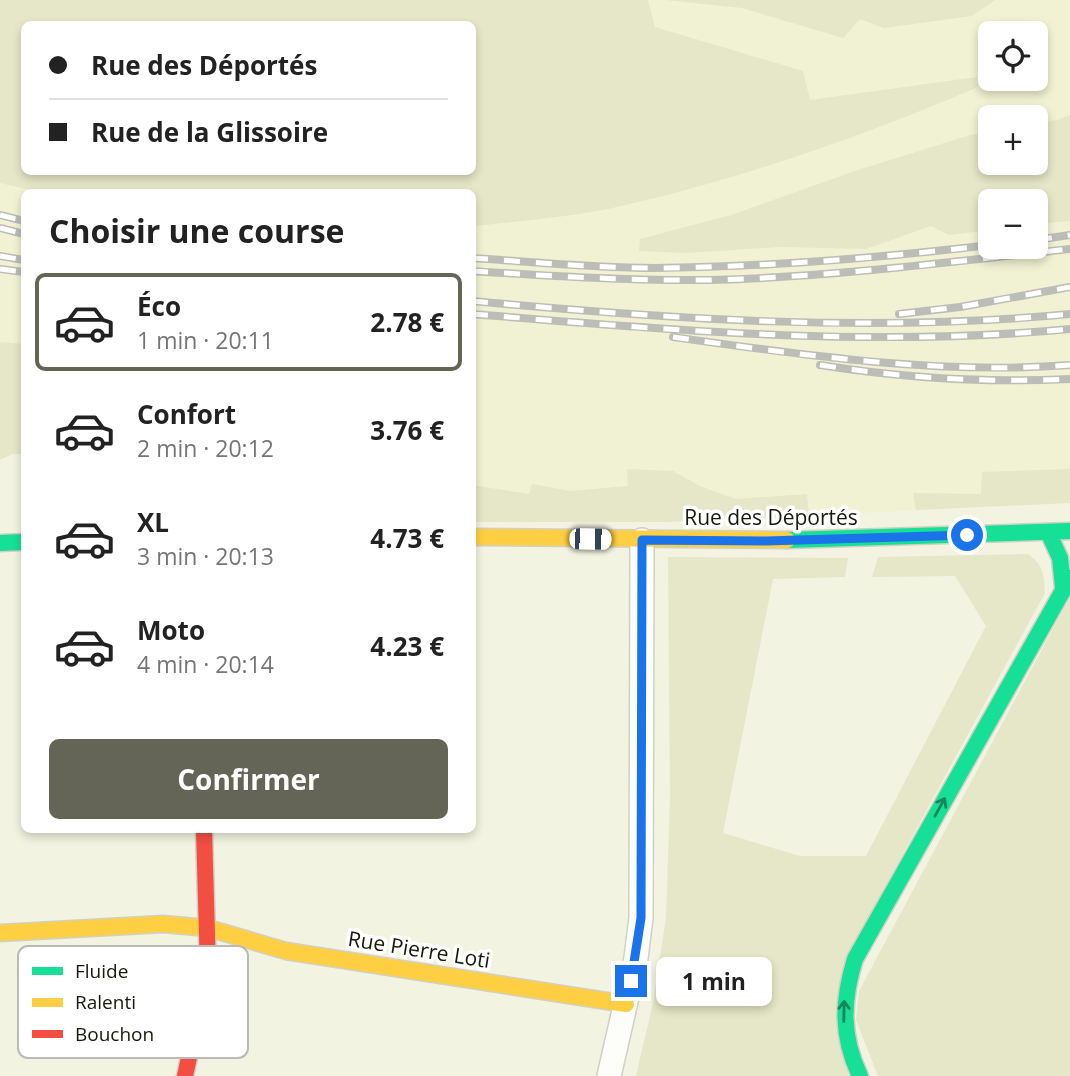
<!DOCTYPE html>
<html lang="fr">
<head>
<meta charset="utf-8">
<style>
  :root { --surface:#fff; --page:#f6f6f6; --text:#222; --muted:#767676; --line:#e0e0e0; --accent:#656557 }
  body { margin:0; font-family:"Open Sans",sans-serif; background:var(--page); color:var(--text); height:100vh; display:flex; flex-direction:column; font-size:26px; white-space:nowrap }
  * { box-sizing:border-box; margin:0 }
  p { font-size:23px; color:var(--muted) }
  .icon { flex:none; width:38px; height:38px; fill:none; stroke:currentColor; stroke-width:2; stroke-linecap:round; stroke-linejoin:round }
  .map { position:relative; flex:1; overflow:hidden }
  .side { position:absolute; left:21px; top:189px; width:455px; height:644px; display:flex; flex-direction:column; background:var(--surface); border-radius:10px; box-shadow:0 4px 10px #0003 }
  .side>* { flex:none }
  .hud { position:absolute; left:21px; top:21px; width:455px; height:154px; border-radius:10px; box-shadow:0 4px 10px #0003; display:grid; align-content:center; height:154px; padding:0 28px; background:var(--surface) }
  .controls { position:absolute; left:978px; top:21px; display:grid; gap:14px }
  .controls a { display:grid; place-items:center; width:70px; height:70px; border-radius:10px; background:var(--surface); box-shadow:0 4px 10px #0003; font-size:35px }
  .end { position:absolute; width:32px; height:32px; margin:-16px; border:9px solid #1a73e8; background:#fff; box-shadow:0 0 0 4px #fff }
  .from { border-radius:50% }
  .bubble { position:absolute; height:49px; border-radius:10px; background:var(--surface); box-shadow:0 4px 10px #0003; font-size:23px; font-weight:700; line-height:49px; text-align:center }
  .car { position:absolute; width:21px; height:42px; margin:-21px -10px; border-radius:9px; box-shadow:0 0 5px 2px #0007; background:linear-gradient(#fff 24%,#345 0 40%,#fff 0 76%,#345 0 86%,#fff 0) }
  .hud b { display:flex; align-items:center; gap:24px; height:66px; font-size:26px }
  .hud b+b { border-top:2px solid var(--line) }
  .hud i { width:18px; height:18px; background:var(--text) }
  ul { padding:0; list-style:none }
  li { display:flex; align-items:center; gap:21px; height:98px; margin:0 14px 10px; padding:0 14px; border:4px solid transparent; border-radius:10px }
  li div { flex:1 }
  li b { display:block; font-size:26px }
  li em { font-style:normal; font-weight:700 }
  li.selected { border-color:var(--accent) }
  li>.icon { width:63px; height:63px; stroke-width:1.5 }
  h2 { padding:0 28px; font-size:32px; line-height:84px }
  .button { display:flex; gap:14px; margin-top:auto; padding:14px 28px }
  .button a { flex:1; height:80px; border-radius:10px; background:var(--accent); color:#fff; font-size:28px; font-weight:700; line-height:80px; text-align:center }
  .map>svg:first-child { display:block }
  .built { fill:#f1f1d3; fill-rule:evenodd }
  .green { fill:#e6e6c8; fill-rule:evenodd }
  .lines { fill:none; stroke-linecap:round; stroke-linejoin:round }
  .street-casing { stroke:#d0d1c2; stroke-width:26 }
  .fast-casing { stroke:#d0d1c2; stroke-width:19 }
  .slow-casing { stroke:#d0d1c2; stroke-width:19 }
  .jam-casing { stroke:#d0d1c2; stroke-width:19 }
  .street { stroke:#fdfdfa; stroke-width:23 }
  .fast { stroke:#16e098; stroke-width:16 }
  .slow { stroke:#ffcf43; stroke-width:16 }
  .jam { stroke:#f24e42; stroke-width:16 }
  .rail-casing { stroke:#bdbdb8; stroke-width:8 }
  .rail { stroke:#fff; stroke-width:5; stroke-dasharray:16; stroke-linecap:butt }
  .oneway { stroke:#178659 }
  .route { stroke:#1a73e8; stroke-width:9 }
  .labels { text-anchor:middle; stroke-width:7; stroke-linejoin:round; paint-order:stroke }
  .street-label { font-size:21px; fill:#18180c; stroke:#fff }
  .key { fill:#fff; stroke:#babab6; stroke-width:2 }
  .key-label { font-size:19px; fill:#18180c }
</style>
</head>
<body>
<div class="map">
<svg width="1070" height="1076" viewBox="0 0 1070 1076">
  <rect width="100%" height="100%" fill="#f3f3e1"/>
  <!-- built -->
  <path class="built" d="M0,0H1070V503L668,522H473L472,192H24V376L0,370ZM24,24H472V172H24ZM990,33H1036V79H990ZM990,117H1036V163H990ZM990,201H1036V247H990Z"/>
  <!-- green -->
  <path class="green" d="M0,0H648L655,27L803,71L810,100L977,77L978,87C859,138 735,181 608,209C568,217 526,220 486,225L473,226L472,192H40L0,183ZM24,24H472V172H24Z
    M665,0H995L972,16L884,28L860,19L843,38L742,8Z
    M1070,115V221L1036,224V201H990V230L949,235L931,226L866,249L781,247L685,253L639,251L640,239L731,215L855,171L970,135L990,132V163H1036V124L1057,120Z
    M0,342L24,344V454H12L0,460Z
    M627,469L673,471L700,486L736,499L807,494L809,516L668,522H473L472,485L529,494L532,484L570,491L628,486Z
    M1070,469V503L916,510L913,493L981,494L982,472Z
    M1028,554C1044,566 1044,574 1045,593L852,947L848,1076H636L653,1003L666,918L670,798L668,557L848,558L845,577L773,579L723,833L800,856H866L986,626L955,576L872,577L878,557Z
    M1070,597V1076H878L856,1020L859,991Z"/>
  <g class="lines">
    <defs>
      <path id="street" d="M609,1076L636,958L641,918L642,540"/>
      <path id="fast" d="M1048,532L1060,558L1063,587
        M787,540L1070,531
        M0,543L24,542
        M860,1076C841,1036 842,1001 855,959L1070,578"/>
      <path id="slow" d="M472,537L787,540
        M0,933L163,924L208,928L286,951L626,1004"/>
      <path id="jam" d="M185,1076L208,970L204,830"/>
    </defs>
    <!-- street casing -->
    <use href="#street" class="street-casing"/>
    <!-- fast casing -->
    <use href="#fast" class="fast-casing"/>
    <!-- slow casing -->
    <use href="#slow" class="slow-casing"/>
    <!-- jam casing -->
    <use href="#jam" class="jam-casing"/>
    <!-- street -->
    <use href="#street" class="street"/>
    <!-- fast -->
    <use href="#fast" class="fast"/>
    <!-- slow -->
    <use href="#slow" class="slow"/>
    <!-- jam -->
    <use href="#jam" class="jam"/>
    <defs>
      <path id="rail" d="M0,215L24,221
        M0,228L24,234
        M1036,240L1070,235
        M0,256L24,260
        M472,258C533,262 594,268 654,268C767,267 879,258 990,245
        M0,269L24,272
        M472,271C552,276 631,281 711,280C831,277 951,262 1070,249
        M472,301C670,319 872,333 1070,314
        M472,314C670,330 872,348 1070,329
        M899,314L960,307L1070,287
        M673,337C801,355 941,375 1070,365
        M820,365C903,378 986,383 1070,379"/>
    </defs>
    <!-- rail casing -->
    <use href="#rail" class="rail-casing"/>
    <!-- rail -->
    <use href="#rail" class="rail"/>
  </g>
  <!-- one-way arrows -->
  <defs><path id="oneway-shaft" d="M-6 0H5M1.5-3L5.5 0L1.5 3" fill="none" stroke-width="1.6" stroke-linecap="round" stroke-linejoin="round" transform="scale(1.75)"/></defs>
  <g class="oneway">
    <use href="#oneway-shaft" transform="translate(940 807) rotate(-61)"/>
    <use href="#oneway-shaft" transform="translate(844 1011) rotate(-89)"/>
  </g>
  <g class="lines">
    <!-- route -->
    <path class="route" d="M631,981L641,918L642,540L766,541L967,535"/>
  </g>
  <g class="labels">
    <!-- street labels -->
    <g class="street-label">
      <text x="771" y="525">Rue des Déportés</text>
      <text transform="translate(419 950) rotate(9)" y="7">Rue Pierre Loti</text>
    </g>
  </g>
  <!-- legend -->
  <rect x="18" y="946" width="230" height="112" rx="10" class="key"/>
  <rect x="32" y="967" width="31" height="8" fill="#16e098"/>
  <rect x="32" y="998" width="31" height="9" fill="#ffcf43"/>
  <rect x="32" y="1030" width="31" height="8" fill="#f24e42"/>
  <g class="key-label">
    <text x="75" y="978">Fluide</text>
    <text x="75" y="1009">Ralenti</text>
    <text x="75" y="1041">Bouchon</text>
  </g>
</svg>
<div class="controls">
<a><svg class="icon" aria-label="locate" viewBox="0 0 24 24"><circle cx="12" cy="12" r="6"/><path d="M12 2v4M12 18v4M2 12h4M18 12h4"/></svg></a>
<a>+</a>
<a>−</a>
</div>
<i class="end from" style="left:967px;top:535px"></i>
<i class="end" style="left:631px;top:981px"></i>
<div class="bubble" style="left:656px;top:957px;width:116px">1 min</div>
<i class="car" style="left:590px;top:539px;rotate:91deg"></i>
<div class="hud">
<b><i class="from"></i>Rue des Déportés</b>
<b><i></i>Rue de la Glissoire</b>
</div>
<section class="side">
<h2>Choisir une course</h2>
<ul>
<li class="selected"><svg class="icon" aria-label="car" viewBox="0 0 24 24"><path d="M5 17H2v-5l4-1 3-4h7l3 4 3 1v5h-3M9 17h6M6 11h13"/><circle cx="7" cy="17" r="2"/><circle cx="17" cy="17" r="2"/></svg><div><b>Éco</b><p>1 min · 20:11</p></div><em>2.78 €</em></li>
<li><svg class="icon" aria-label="car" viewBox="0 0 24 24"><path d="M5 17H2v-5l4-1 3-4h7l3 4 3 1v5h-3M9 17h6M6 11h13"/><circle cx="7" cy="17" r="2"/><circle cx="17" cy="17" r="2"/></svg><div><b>Confort</b><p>2 min · 20:12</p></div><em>3.76 €</em></li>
<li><svg class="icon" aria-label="car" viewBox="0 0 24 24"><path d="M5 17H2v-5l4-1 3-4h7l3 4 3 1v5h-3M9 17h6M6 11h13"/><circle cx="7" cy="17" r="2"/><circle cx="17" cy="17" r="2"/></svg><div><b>XL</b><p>3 min · 20:13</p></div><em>4.73 €</em></li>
<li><svg class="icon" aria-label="car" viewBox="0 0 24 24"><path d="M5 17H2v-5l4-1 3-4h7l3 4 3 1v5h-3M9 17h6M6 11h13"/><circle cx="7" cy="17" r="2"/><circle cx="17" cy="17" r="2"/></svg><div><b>Moto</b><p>4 min · 20:14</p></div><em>4.23 €</em></li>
</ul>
<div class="button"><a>Confirmer</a></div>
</section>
</div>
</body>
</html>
